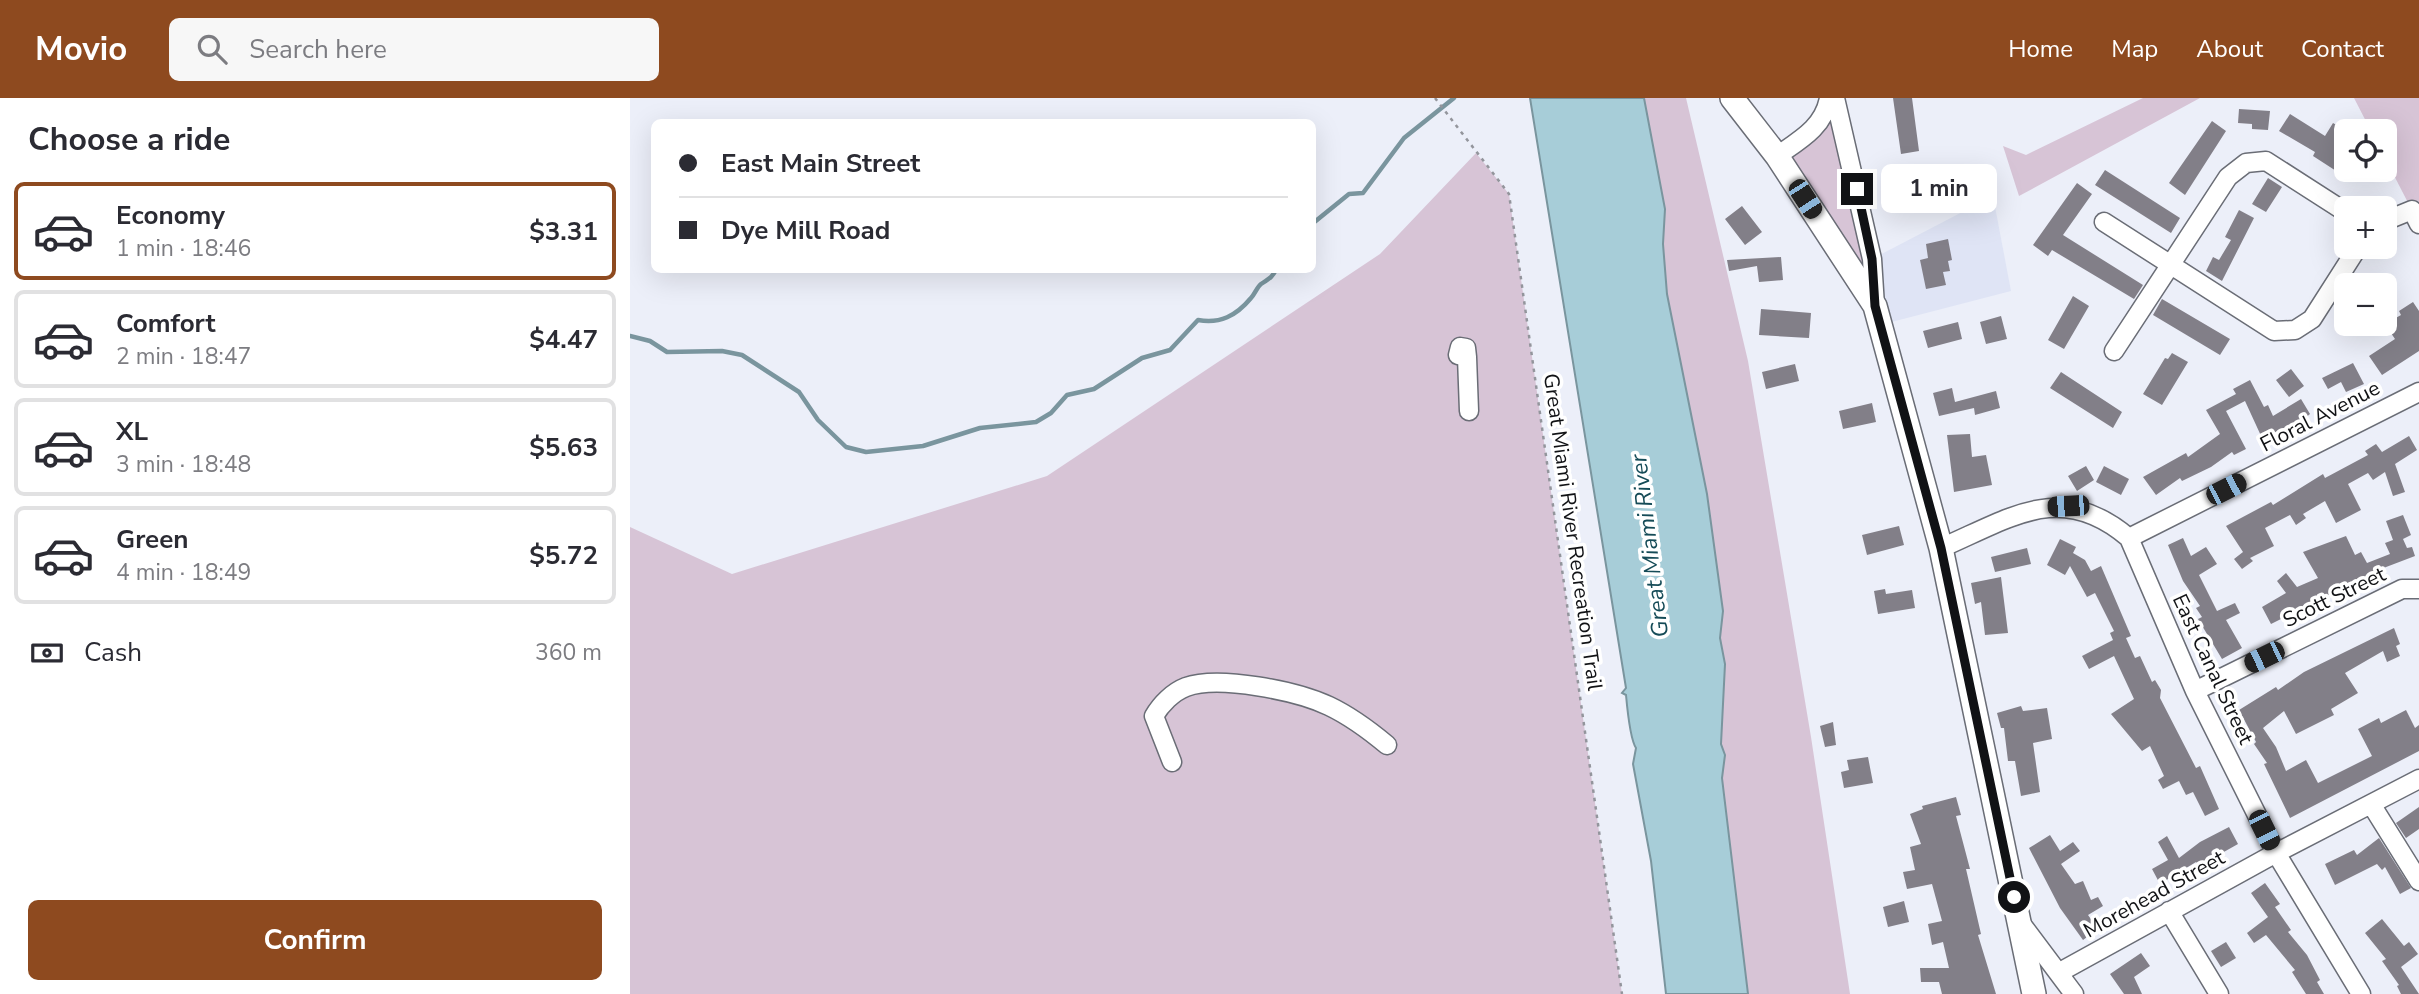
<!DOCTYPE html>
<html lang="en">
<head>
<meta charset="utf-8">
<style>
  :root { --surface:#fff; --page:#f7f7f7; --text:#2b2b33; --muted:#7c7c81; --line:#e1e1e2; --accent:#8e4a1f }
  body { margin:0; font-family:"Nunito Sans",sans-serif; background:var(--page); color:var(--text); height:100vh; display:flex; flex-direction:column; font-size:26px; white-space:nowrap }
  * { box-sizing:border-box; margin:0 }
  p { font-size:23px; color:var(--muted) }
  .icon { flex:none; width:38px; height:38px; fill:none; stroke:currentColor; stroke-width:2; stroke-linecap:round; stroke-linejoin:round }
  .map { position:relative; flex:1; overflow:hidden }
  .panel { display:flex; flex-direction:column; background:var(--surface); width:630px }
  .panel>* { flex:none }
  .top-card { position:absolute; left:21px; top:21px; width:665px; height:154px; border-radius:10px; box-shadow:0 7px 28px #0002; display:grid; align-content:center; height:154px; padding:0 28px; background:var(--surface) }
  .controls { position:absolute; left:1704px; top:21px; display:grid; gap:14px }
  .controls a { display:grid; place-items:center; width:63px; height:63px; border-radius:10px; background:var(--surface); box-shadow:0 7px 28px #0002; font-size:35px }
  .end { position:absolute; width:32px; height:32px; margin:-16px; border:9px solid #111215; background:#fff; box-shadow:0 0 0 4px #fff }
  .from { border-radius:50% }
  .bubble { position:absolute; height:49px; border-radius:10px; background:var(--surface); box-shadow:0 7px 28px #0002; font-size:23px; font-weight:700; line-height:49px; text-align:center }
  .car { position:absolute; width:21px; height:42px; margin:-21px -10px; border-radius:9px; box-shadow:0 0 5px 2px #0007; background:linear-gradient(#222 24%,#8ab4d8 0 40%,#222 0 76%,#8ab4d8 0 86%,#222 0) }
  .top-card b { display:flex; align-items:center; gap:24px; height:66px; font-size:26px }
  .top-card b+b { border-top:2px solid var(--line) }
  .top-card i { width:18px; height:18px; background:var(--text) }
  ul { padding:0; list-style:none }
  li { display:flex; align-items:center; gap:21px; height:98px; margin:0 14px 10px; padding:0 14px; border:4px solid var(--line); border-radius:10px }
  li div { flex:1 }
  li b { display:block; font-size:26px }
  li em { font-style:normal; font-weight:700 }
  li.selected { border-color:var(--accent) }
  li>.icon { width:63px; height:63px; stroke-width:1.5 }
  h2 { padding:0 28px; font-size:32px; line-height:84px }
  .pay { display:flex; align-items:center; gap:18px; height:77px; padding:0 28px; font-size:26px }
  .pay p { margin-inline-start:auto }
  .action { display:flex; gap:14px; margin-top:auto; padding:14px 28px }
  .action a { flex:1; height:80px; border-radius:10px; background:var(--accent); color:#fff; font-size:28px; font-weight:700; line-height:80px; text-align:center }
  header { display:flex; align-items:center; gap:42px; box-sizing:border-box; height:98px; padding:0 35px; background:var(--accent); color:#fff }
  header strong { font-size:33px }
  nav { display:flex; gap:38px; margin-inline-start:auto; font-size:24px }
  .search { width:490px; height:63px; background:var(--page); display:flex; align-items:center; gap:18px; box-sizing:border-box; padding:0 24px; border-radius:10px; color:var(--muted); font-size:26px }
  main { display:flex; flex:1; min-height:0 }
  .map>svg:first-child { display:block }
  .built { fill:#dfe4f5 }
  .green { fill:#d7c4d6 }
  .water { fill:#a7cdd8; stroke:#7a959e; stroke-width:2 }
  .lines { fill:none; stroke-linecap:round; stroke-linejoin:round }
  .stream { stroke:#7a959e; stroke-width:4.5 }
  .building { fill:#827f88 }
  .minor-casing { stroke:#6a6d76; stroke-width:21 }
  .major-casing { stroke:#6a6d76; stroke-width:26 }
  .path { stroke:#93959c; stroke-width:2.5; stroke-dasharray:3.5 5; stroke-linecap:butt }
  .minor { stroke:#fff; stroke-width:18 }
  .major { stroke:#fff; stroke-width:23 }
  .route { stroke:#111215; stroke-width:9 }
  .labels { text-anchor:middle; stroke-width:7; stroke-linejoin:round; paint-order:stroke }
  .street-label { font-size:21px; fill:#111215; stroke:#fff }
  .water-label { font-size:23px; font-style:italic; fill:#154b57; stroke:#fff }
</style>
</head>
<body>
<header>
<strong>Movio</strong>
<div class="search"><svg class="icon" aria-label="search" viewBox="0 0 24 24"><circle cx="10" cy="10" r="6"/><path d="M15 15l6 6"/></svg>Search here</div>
<nav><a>Home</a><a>Map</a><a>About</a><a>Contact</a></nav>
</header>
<main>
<section class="panel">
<h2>Choose a ride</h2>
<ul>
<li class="selected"><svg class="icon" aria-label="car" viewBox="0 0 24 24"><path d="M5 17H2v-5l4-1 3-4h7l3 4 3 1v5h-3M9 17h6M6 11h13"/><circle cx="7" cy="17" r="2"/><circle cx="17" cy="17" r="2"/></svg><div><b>Economy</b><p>1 min · 18:46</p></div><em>$3.31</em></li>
<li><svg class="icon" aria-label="car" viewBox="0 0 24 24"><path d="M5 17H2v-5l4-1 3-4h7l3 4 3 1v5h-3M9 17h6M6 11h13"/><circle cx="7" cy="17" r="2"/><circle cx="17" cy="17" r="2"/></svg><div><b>Comfort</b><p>2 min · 18:47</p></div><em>$4.47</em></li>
<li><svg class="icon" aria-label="car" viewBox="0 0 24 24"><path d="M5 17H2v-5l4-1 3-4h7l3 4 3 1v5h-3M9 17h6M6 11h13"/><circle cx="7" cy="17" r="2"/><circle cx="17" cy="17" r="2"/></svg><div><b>XL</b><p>3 min · 18:48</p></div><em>$5.63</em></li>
<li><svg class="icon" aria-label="car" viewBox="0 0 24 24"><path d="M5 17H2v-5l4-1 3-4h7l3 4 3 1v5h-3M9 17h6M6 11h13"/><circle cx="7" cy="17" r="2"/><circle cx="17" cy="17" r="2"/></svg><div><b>Green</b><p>4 min · 18:49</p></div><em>$5.72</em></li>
</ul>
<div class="pay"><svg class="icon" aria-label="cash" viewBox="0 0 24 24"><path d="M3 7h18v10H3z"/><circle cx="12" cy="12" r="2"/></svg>Cash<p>360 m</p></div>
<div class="action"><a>Confirm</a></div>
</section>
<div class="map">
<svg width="1789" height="896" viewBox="0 0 1789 896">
  <rect width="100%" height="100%" fill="#eceff9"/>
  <!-- built -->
  <path class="built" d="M1363,98L1381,193L1250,227L1242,161Z"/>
  <!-- green -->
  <path class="green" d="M1014,0H1056L1118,263L1181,639L1220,896H1118L1092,680L1095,657L1091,646L1095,566L1090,540L1093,513L1077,396L1037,196L1033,146L1035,110Z
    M1199,0L1245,208L1147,58Z
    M1513,0H1570L1389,98L1373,48L1396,57Z
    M1724,0H1789V126L1755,60V33H1741Z
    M846,55L879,96L992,896H0V429L102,476L417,378L750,156Z"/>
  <!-- water -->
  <path class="water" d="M900,0H1014L1035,111L1033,146L1037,196L1077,396L1093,513L1090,540L1095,566L1091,646L1095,657L1092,680L1118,896H1036L1021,763L1003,666L1006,650C1000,641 997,608 996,597L992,595L996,590Z"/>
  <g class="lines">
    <!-- stream -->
    <path class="stream" d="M682,126L719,96L733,95L774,40L824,0
      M0,238L20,243L37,254L92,253L112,257L169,294L188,322L216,349L236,354L293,348L350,330L406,324L421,315L437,297L464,291L512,260L540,252L568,222C590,226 606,218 621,200C625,196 627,189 631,186C638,181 641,181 646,172"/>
  </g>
  <!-- building -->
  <path class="building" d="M1263,0H1282L1289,53L1271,56Z
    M1609,11L1640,13L1638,32L1622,31V26L1608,25Z
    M1660,16L1695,38L1703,25L1715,32L1705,48L1717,55V80L1683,58L1685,54L1649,33Z
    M1582,23L1596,33L1555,97L1539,85Z
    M1319,66L1322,80L1296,84L1294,70Z
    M1475,72L1550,120L1541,135L1465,87Z
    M1638,80L1652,89L1636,114L1622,106Z
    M1293,81L1296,107L1271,110L1268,84Z
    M1447,85L1462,96L1433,137L1513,187L1504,201L1422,152L1418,158L1403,147Z
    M1112,108L1132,134L1115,147L1095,121Z
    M1609,112L1624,120L1592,183L1576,173L1583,159L1589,162L1601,142L1595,139Z
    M1318,141L1322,162L1318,163L1320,173L1313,174L1316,187L1296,191L1290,162L1298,160L1296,146Z
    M1151,159L1153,182L1129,184L1127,168L1099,173L1097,162Z
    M1443,198L1459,208L1434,251L1418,242Z
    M1532,201L1600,241L1590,257L1523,217Z
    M1783,204L1789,213V253L1752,277L1739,258L1765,241L1755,226L1771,217L1769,213Z
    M1131,211L1181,215L1179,240L1129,237Z
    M1371,218L1377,241L1356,246L1350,224Z
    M1328,224L1332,241L1298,250L1293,233Z
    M1542,255L1558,264L1532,307L1513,296L1535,260L1538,261Z
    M1723,265L1734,286L1716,294L1711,284L1698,291L1692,280Z
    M1165,266L1169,283L1136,291L1132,274Z
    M1661,271L1674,288L1659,299L1646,282Z
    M1431,274L1492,314L1483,330L1420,290Z
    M1620,282L1634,309L1638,307L1643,318L1671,301L1680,316L1661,332L1659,328L1632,340L1615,303L1596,313L1616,351L1604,357L1602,354L1581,369L1552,383L1550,380L1526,397L1513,379L1556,355L1558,359L1590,336L1576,312L1606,296L1603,291Z
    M1322,290L1325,304L1366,293L1370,310L1345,317L1344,310L1309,318L1303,295Z
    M1242,305L1246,324L1213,331L1209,313Z
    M1340,336L1342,359L1356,357L1362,387L1324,394L1317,337Z
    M1779,338L1787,352L1765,366L1775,394L1763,398L1755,374L1743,382L1738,375L1718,386L1731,412L1706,425L1695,403L1673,416L1676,420L1666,427L1660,417L1635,430L1644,448L1620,460L1623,463L1612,471L1604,461L1613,454L1596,428L1641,404L1643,407L1693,376L1695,380L1738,357L1735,353L1746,346L1752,354Z
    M1456,368L1464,382L1447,393L1438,378Z
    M1474,368L1499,381L1491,397L1466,384Z
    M1773,417L1781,437L1773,441L1777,450L1782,449L1785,458L1743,474L1744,476L1728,486L1726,483L1641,526L1632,509L1656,495L1647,483L1656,475L1667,489L1688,480L1673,454L1716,438L1725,457L1731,454L1737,465L1760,456L1755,445L1763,442L1756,423Z
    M1269,428L1274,447L1237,457L1232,437Z
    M1553,440L1561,458L1576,449L1587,466L1569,477L1587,513L1605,505L1610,515L1596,522L1612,550L1592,561L1568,521L1572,519L1566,510L1570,508L1553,483L1538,447Z
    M1430,441L1446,449L1443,455L1455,462L1461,473L1471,468L1501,538L1496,540L1505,560L1510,558L1522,584L1525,582L1531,592L1530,600L1566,670L1570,668L1589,711L1575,718L1563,694L1556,697L1549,683L1533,691L1528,682L1534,678L1520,648L1512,653L1481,616L1504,601L1484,558L1459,571L1452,558L1483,542L1480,535L1484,533L1465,495L1457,499L1440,468L1435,477L1417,467Z
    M1397,450L1401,466L1365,474L1361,459Z
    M1371,479L1378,535L1355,537L1351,504L1345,506L1341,485Z
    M1255,491L1256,496L1282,492L1285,510L1248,516L1244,493Z
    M1764,530L1770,546L1766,548L1770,558L1757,564L1753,553L1715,575L1728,595L1701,611L1704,617L1666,636L1654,613L1633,630L1646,649L1656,673L1676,662L1688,685L1742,658L1728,631L1749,620L1751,625L1776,612L1785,630L1789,627V653L1660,720L1634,666L1637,665L1624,646L1626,644L1609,612L1646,589L1648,592L1674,574Z
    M1391,608L1393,613L1417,610L1422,641L1403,645L1410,694L1391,698L1385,663H1378L1374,630H1371L1367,615Z
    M1203,624L1206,647L1195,649L1190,628Z
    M1238,659L1243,685L1214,690L1211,674L1219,672L1217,662Z
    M1326,699L1331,717L1326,718L1340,771H1336L1351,836L1348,837L1366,896H1312L1309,884H1291L1290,870H1319L1313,844L1302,847L1298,826L1312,823L1302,786L1277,791L1273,774L1285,772L1280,749L1291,746L1280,716L1293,711L1292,708Z
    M1789,709V731L1776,740L1766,725Z
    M1599,729L1608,746L1592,755L1591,752L1570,769L1566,764L1530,786L1522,771L1538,762L1528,744L1537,738L1549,760L1570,744Z
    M1420,737L1430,753L1443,744L1450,753L1431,766L1445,786L1453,783L1461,802L1468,799L1473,808L1458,817L1468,831L1453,842L1430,810L1399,750Z
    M1749,740L1781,790L1770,796L1755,769L1752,772L1747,766L1705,787L1695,766L1724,752L1727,757Z
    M1635,785L1650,806L1645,809L1661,832L1658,834L1677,857L1690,882L1687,884L1694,896H1676L1662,874L1665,872L1636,837L1624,845L1617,835L1638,819L1621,795Z
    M1274,803L1279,824L1258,829L1253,809Z
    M1752,821L1774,848L1779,844L1788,856L1771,869L1789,896H1771L1767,888L1769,887L1752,863L1756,861L1735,835Z
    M1596,844L1606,860L1591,869L1581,853Z
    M1511,855L1520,868L1504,879L1512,896H1494L1480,876Z"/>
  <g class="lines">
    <defs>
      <path id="minor" d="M1205,0L1242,161L1245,208
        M1147,58C1170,42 1194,29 1199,0
        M1755,123L1782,112L1789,126
        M1474,124L1644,233L1665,232L1682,221L1728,149
        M1484,253L1598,79L1616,65L1636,63L1717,115
        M837,259L828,257L830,249L836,250L837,259L839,313
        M1499,440L1789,294
        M1311,450C1381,420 1431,382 1499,440L1565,593L1646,755L1731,896
        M1565,593L1772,491H1789
        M542,664L524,618C531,606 543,594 556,589C589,577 667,593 699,608C720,618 739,632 757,647
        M1741,706L1789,783
        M1539,813L1589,896
        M1390,824L1444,896
        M1430,874L1646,755L1789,681"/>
      <path id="major" d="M1102,0L1147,58L1245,208L1311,450L1404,896"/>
    </defs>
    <!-- minor casing -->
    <use href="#minor" class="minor-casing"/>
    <!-- major casing -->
    <use href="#major" class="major-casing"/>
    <!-- path -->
    <path class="path" d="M805,0L879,96L992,896"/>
    <!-- minor -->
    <use href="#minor" class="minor"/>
    <!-- major -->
    <use href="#major" class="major"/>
  </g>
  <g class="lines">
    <!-- route -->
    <path class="route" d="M1227,91L1242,161L1245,208L1311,450L1384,799"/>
  </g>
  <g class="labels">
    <!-- street labels -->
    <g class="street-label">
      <text transform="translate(1690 318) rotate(-27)" y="7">Floral Avenue</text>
      <text transform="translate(943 434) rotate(82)" y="7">Great Miami River Recreation Trail</text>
      <text transform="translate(1704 499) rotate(-26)" y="7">Scott Street</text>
      <text transform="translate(1583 571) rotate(65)" y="7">East Canal Street</text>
      <text transform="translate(1524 796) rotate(-29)" y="7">Morehead Street</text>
    </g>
    <!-- water labels -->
    <g class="water-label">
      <text transform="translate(1019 448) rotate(-97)" y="8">Great Miami River</text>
    </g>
  </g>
</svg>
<div class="controls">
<a><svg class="icon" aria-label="locate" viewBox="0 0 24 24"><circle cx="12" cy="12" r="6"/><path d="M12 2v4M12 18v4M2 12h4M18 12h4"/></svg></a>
<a>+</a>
<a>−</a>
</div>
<i class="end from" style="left:1384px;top:799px"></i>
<i class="end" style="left:1227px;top:91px"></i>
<div class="bubble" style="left:1251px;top:66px;width:116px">1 min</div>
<i class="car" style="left:1175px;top:101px;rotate:147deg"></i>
<i class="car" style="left:1596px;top:391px;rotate:63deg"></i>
<i class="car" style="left:1438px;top:408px;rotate:267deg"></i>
<i class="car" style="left:1634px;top:559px;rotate:244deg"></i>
<i class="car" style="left:1634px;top:732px;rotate:154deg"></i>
<div class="top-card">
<b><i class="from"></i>East Main Street</b>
<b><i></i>Dye Mill Road</b>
</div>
</div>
</main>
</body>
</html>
